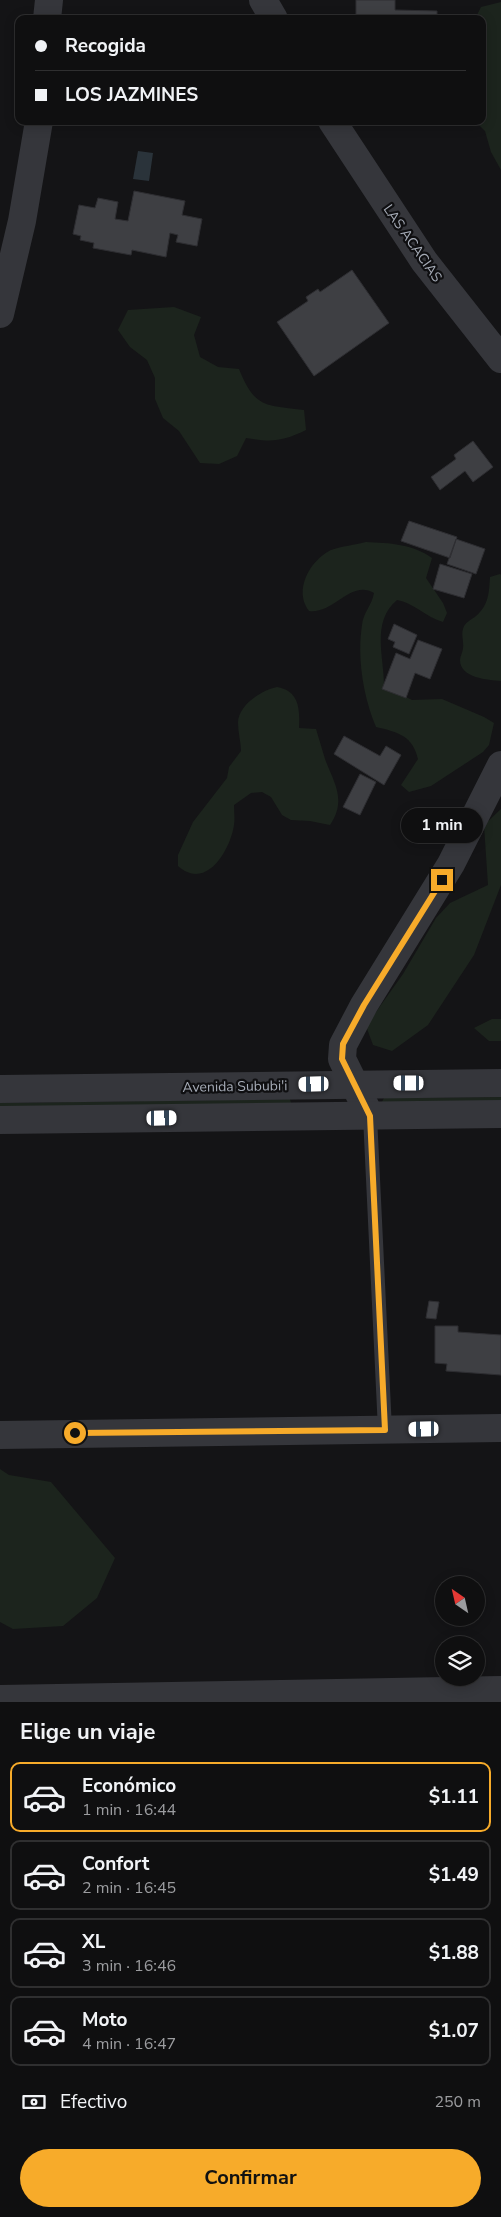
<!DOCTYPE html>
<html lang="es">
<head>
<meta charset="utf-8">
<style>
  :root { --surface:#0f0f10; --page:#181819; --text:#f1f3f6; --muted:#9b9c9f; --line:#2f2f30; --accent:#f7ab2a }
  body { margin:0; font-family:"Nunito Sans",sans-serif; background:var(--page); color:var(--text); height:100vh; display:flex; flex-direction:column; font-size:19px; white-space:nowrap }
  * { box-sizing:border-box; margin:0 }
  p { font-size:16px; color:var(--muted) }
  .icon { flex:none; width:28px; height:28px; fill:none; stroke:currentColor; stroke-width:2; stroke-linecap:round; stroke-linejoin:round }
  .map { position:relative; height:1702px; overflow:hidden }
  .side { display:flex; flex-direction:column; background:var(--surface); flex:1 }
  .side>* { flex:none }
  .top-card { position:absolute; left:15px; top:15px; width:471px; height:110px; border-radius:10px; box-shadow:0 2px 12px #0003,0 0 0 1px var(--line); display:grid; align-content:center; height:110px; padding:0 20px; background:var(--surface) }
  .needle { width:32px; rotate:326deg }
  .tools { position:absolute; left:435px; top:1576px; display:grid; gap:10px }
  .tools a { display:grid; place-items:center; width:50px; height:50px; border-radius:50%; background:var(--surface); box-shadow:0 2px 12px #0003,0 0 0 1px var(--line); font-size:25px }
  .end { position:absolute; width:22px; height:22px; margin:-11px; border:6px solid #f7ab2a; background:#111; box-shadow:0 0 0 2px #111 }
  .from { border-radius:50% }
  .bubble { position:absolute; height:35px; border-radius:18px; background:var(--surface); box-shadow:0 2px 12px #0003,0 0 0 1px var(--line); font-size:16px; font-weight:700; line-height:35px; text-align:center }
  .car { position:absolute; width:15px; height:30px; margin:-15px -8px; border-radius:6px; box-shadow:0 0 4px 1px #0007; background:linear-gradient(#fff 24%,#345 0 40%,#fff 0 76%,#345 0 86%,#fff 0) }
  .top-card b { display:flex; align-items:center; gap:18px; height:48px; font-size:19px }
  .top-card b+b { border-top:1px solid var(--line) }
  .top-card i { width:12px; height:12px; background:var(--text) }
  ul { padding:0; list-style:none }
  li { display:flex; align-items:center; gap:15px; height:70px; margin:0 10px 8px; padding:0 10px; border:2px solid var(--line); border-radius:10px }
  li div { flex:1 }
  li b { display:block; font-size:19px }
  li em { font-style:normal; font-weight:700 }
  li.on { border-color:var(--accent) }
  li>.icon { width:45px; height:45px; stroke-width:1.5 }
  h2 { padding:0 20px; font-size:22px; line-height:60px }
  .pay { display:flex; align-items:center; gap:12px; height:55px; padding:0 20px; font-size:19px }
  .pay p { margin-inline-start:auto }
  .primary-button { display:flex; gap:10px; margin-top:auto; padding:10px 20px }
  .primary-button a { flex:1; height:58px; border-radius:30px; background:var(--accent); color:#111; font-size:20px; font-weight:700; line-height:58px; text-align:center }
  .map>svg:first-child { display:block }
  .green { fill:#1c241d }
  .water { fill:#2a333a }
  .building { fill:#3e3f43; stroke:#2e2e32 }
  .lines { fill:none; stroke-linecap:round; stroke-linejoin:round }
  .service { stroke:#35363b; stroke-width:14 }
  .minor { stroke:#35363b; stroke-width:28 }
  .tertiary { stroke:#35363b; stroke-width:28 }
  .route { stroke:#f7ab2a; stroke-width:6 }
  .labels { text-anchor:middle; stroke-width:4.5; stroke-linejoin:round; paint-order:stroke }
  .street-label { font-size:14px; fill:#a5abb6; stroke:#0f0f11 }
</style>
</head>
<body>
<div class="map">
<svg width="501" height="1702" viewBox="0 0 501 1702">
  <rect width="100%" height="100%" fill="#141416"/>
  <!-- green -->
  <path class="green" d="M501,2V170L491,152L485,131L475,121H482V19H475L481,7Z
    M174,307L201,317L194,335L200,357L218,367L239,369C255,409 266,405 304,410L306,430C281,442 272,442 246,438L237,456L219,464L200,463L179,431L163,418L155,399V378L147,360L130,347L118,330L128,310Z
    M366,542C389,543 413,544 432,558L426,578L443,603L447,613L443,622C426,617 414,603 397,600C371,622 384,656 384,686L412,700L442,699L484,717L494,723L489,745L483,752L431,786L409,792L401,785L418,759C413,736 398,732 376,727C363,696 357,658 362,625C363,613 372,605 374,593C351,579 334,614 309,611C293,591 310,560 331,550C342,546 355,545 366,542Z
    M500,574L501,575V681C488,680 460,678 460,660C460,656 463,652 463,648C464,642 461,635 463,629C465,622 471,620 476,616C489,605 489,592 490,577Z
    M277,687C299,691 300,708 299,728L316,729C319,739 322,749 325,759C334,783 347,800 330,825L310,821L291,820L282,815L271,797L262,792L251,793L234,805C234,812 235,819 234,825C230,851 206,891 178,866V855L193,822L227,778L229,767L241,751C241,742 238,733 238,723C238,705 262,690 277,687Z
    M501,809V885L474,955L428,1025L392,1051L373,1045L366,1026L403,974L436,918L450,903L488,885L484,825Z
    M492,1019H501V1041H489L474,1028Z
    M501,1097V1103L382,1102L384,1098Z
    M290,1099L291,1103L0,1109V1103Z
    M0,1469L9,1475L51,1482L115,1558L97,1598L63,1626L13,1629L0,1622Z"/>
  <!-- water -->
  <path class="water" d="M138,151L153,153L149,181L133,179Z"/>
  <!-- building -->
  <path class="building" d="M356,0H395V10L437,11V19H356Z
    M134,191L185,201L182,215L202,219L197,246L176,242L178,235L170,233L166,257L132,250L131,255L93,248L94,243L80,240L81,236L73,234L79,205L95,208L98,198L118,202L115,219L128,221Z
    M352,270L389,323L314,376L277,322L308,301L306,297L318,289L320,292Z
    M473,441L493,467L473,482L465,471L440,490L431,477L456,459L454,455Z
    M409,521L457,537L450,558L401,541Z
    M456,539L485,549L476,574L447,564Z
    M440,564L472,574L464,598L433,589Z
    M394,624L417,635L409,654L393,647L395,642L388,639Z
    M418,640L442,649L430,679L415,673L406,698L382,689L396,653L410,659Z
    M344,736L380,756L386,746L401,755L384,785L334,754Z
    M360,774L376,782L360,815L343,807Z
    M429,1301L439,1302L436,1319L426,1318Z
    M435,1326H458V1332L501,1335V1375L446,1371L447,1364L435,1363Z"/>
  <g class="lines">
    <!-- service -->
    <path class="service" d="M370,1116L385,1430"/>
    <!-- minor -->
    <path class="minor" d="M263,0L274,19
      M332,121L424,261L501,359
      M370,1116L342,1059L343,1045L364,1005L451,864L501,765
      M0,1435L501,1428
      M0,1699L501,1690"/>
    <!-- tertiary -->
    <path class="tertiary" d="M47,19L49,0
      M0,314L22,221L39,121
      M0,1089L501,1083
      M0,1120L501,1114"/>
  </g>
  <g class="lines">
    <!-- route -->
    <path class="route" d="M75,1433L385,1430L370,1116L342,1059L343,1044L364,1005L442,880"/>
  </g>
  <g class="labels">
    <!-- street labels -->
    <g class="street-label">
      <text transform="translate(413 243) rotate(55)" y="5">LAS ACACIAS</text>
      <text transform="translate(235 1086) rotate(-1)" y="5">Avenida Sububi'i</text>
    </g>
  </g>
</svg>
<div class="tools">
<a><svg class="needle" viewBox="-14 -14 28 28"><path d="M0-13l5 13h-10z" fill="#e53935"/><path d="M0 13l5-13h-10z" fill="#9b9c9f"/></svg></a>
<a><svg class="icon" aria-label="layers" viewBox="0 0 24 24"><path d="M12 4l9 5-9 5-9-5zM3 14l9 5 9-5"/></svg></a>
</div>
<i class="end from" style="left:75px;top:1433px"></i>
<i class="end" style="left:442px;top:880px"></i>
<div class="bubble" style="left:401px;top:808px;width:82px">1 min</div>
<i class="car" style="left:409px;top:1083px;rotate:270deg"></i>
<i class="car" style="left:314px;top:1084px;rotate:269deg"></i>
<i class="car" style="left:162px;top:1118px;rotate:89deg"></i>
<i class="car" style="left:424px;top:1429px;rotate:269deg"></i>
<div class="top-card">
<b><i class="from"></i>Recogida</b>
<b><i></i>LOS JAZMINES</b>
</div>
</div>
<section class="side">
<h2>Elige un viaje</h2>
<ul>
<li class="on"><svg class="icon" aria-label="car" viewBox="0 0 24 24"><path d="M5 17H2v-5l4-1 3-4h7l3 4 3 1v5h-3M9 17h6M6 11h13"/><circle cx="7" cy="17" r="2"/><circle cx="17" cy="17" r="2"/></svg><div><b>Económico</b><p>1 min · 16:44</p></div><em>$1.11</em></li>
<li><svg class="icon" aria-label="car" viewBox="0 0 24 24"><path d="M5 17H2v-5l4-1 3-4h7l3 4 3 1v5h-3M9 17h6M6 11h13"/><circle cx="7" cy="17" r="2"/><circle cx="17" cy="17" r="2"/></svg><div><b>Confort</b><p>2 min · 16:45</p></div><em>$1.49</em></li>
<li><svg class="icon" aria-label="car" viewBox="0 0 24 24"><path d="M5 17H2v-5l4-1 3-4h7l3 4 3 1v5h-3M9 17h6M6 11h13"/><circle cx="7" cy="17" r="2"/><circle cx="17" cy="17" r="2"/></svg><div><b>XL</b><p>3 min · 16:46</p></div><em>$1.88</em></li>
<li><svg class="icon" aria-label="car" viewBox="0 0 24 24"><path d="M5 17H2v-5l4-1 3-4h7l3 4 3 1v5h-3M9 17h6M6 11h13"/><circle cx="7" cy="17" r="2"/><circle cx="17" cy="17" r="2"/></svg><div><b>Moto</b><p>4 min · 16:47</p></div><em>$1.07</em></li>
</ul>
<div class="pay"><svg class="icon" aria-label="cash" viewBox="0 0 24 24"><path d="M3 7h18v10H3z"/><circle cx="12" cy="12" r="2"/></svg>Efectivo<p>250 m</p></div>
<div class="primary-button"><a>Confirmar</a></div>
</section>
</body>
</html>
